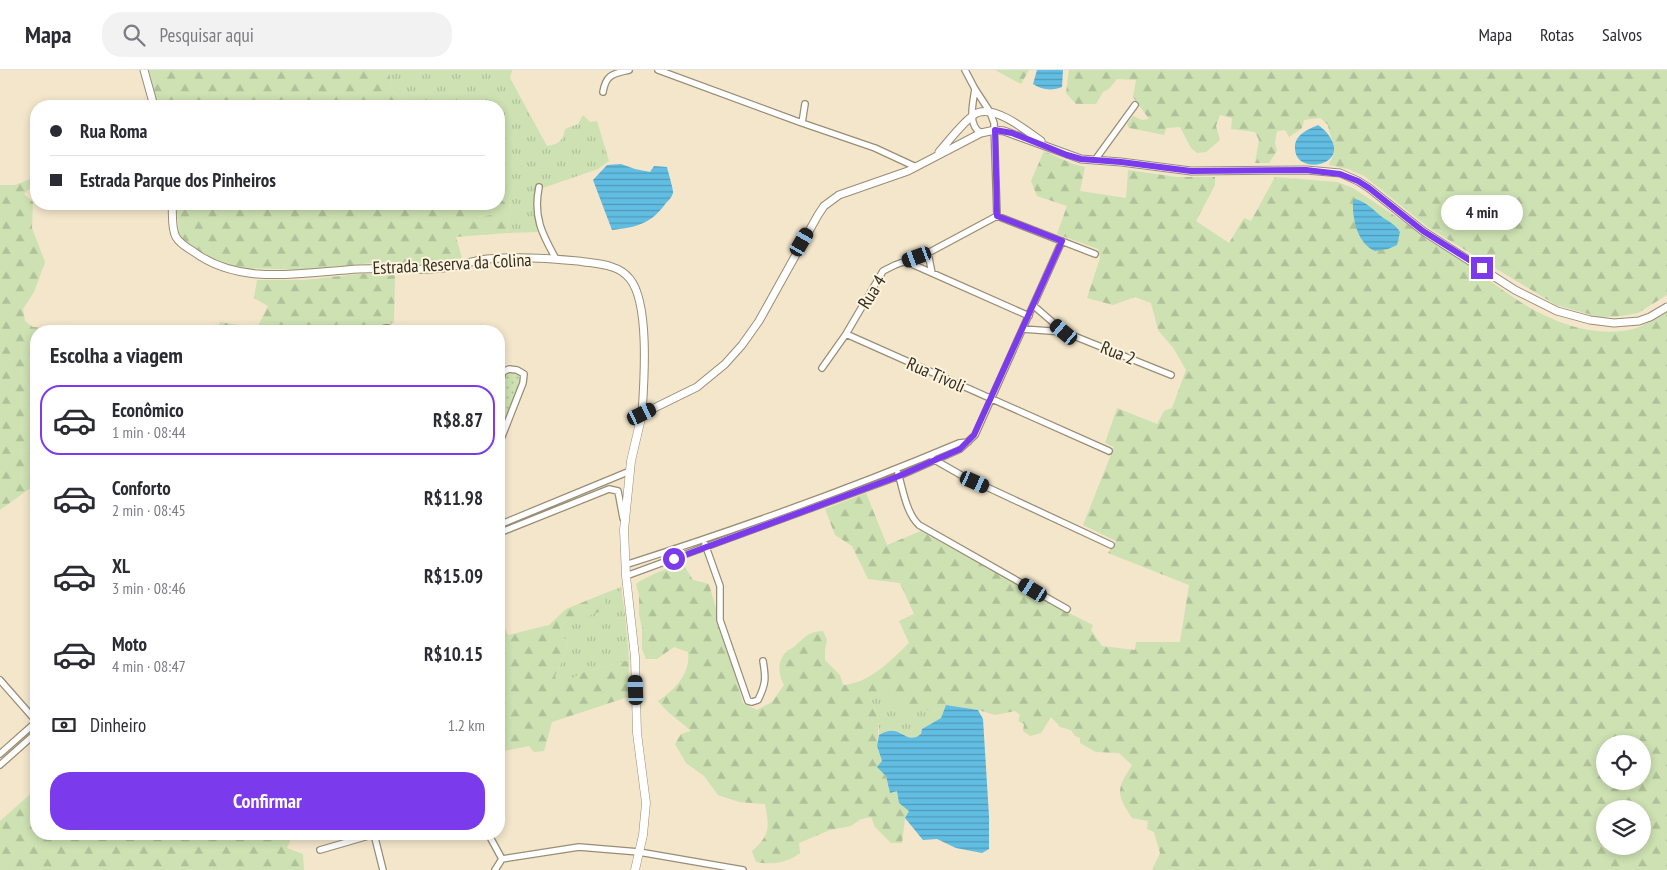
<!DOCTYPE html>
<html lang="pt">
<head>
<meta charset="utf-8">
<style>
  :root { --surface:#fff; --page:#f2f2f3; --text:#2b2b33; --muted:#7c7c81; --line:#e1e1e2; --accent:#7c3aed }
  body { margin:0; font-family:"PT Sans Narrow",sans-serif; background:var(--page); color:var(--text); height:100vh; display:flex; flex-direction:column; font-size:19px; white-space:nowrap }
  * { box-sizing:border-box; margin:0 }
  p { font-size:16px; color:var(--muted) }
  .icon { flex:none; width:28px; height:28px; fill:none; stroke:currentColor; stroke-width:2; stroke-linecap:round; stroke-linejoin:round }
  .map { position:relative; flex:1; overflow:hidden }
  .panel { position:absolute; left:30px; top:255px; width:475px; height:515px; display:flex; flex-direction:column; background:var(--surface); border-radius:20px; box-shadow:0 2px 8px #0003 }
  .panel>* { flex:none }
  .top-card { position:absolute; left:30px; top:30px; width:475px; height:110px; border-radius:20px; box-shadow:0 2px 8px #0003; display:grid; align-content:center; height:110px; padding:0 20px; background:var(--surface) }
  .buttons { position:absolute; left:1596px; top:665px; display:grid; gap:10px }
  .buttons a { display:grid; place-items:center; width:55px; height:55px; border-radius:50%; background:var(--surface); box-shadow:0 2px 8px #0003; font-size:25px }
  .end { position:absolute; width:22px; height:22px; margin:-11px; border:6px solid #7c3aed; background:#fff; box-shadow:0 0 0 2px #fff }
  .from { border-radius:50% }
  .bubble { position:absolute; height:35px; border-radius:18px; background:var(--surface); box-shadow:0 2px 8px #0003; font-size:16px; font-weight:700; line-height:35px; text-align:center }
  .car { position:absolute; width:15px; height:30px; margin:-15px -8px; border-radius:6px; box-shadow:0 0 4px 1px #0007; background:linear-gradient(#222 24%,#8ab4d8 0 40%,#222 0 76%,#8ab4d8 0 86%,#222 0) }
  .top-card b { display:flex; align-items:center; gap:18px; height:48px; font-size:19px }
  .top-card b+b { border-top:1px solid var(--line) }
  .top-card i { width:12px; height:12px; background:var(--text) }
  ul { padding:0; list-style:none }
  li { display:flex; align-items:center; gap:15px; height:70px; margin:0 10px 8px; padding:0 10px; border:2px solid transparent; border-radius:20px }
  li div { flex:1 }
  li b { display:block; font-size:19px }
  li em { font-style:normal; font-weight:700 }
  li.active { border-color:var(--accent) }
  li>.icon { width:45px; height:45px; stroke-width:1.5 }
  h2 { padding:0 20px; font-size:22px; line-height:60px }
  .pay { display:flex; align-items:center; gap:12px; height:55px; padding:0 20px; font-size:19px }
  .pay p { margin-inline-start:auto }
  .action { display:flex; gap:10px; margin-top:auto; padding:10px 20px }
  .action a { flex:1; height:58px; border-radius:20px; background:var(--accent); color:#fff; font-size:20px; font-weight:700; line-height:58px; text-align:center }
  header { display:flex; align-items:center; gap:30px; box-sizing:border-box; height:70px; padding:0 25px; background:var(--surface); border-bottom:1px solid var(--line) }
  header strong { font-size:24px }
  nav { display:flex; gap:28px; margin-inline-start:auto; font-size:18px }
  .search { width:350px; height:45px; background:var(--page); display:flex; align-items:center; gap:12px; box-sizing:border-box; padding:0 18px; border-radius:20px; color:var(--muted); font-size:19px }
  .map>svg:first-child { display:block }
  .grass { fill:url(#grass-tufts) }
  .forest { fill:url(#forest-firs); fill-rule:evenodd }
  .park { fill:url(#park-dots) }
  .water { fill:url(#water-rules) }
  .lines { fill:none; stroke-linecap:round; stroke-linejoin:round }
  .minor-casing { stroke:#998d74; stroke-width:8 }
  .tertiary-casing { stroke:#998d74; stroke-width:9 }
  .secondary-casing { stroke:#998d74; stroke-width:9 }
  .minor { stroke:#fff; stroke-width:5.5 }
  .tertiary { stroke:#fff; stroke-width:7 }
  .secondary { stroke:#fff; stroke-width:8 }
  .route { stroke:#7c3aed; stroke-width:6 }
  .labels { text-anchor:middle; stroke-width:4; stroke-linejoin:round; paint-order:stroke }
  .street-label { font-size:18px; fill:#332e24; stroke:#fef4de }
</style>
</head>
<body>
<header>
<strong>Mapa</strong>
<div class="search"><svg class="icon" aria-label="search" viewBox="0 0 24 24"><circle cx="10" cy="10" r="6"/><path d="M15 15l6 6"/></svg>Pesquisar aqui</div>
<nav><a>Mapa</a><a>Rotas</a><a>Salvos</a></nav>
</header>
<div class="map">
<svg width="1667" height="800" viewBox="0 0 1667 800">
  <defs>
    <pattern id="grass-tufts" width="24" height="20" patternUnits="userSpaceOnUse" patternTransform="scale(1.25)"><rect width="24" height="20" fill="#cde1b2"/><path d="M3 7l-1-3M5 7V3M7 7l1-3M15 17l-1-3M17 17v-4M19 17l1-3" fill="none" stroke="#b0c199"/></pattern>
    <pattern id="forest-firs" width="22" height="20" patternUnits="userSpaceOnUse" patternTransform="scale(1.25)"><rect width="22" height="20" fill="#cde1b2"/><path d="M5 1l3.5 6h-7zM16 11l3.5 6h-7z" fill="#b0c199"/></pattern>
    <pattern id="park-dots" width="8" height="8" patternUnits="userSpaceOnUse" patternTransform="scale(1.25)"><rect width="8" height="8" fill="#cde1b2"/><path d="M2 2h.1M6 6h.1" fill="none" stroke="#b0c199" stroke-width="1.8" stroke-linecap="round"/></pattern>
    <pattern id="water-rules" width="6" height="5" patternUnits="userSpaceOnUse" patternTransform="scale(1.25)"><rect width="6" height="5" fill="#61bde2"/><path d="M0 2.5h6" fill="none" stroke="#519ab7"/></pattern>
  </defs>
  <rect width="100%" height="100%" fill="#f3e6cb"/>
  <!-- grass -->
  <path class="grass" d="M389,0H512L510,8L547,76C559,74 563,71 565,59L578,54L583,45L590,52L597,51L609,91L598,99L537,120L534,140L538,162L507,163L511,138L503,131H499V36H405L404,32L392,20Z
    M475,134H495L491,145L477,147Z
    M621,517L625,545L629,590L584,602L559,616L555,606L568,578L559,555L568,551L606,539L603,524Z
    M885,622L933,641L945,638L941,648L922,659L921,665C905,676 901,651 879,665V651L871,629Z"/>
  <!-- forest -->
  <path class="forest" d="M149,0H389L392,20L404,32L405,36H158Z
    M995,0H1029L1021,14Z
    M1069,0H1667V225L1638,243L1622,246L1599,247L1556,235L1429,158L1364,106L1348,99L1329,95C1330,91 1333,87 1334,83C1336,76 1329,64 1328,55L1320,48L1304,50L1302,58L1289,67L1285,60L1277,61L1275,73L1277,81L1269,93H1255L1259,70L1255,62L1231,59L1232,48L1220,45L1216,56L1220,70L1206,82L1197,83L1191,78L1180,57L1166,58L1164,65L1129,58L1127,54L1133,46L1142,50L1149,49L1133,27L1136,10L1117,9L1109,19L1103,22L1096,34H1076L1066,23Z
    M1044,81L1073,94L1085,97L1080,121L1126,128L1128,100L1177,107H1215V115L1196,151L1229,173L1244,148L1251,151L1275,107L1337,112L1353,118L1479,202C1519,235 1574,270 1629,260C1643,257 1655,249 1667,242V800H1152L1160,783L1154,762L1147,759L1148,751L1132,748C1116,723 1116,720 1132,695L1119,683L1096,682L1080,673V668L1075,666L1071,660L1060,657L1051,647L1041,663L1030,666L1023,661L1024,654L1018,651L1020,645L1015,641L995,645L978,640L946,635L945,638L933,641L896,633L885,622L871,630L879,651L877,676L882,692L890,722L897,720L909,741L905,748L902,773H891L875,757L871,747L861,749L851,756L830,760L799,773L800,783C787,793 772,795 756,792L752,781C771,765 769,756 765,734L739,732L718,725L704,706L686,693L675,674L681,664L691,661C680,651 667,643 658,631C675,620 691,603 688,582L674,577L657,589H646L642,579V557L639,545V525L636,514C648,505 668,499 682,492L693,510L709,514L743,633L757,640L772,632L784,615C778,604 777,592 786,582C789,579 794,578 796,575C807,566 807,562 823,561L827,570L825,580V590L840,605L843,615C870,613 890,591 909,573L899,551L914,544L900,513L868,509L852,476L835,465L825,439L866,423L887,475L921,461L1059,538L1093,555L1091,560L1102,576L1135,580L1136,572H1180L1189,515L1108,483L1116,471L1083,455L1114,377L1105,373L1117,338L1157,354L1164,341L1172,338L1186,300L1174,279L1158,260L1151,233L1135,227L1113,235L1087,228L1100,188L1098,179L1057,164L1067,136L1037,126L1031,111ZM1605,674H1642V711H1605ZM1605,739H1642V776H1605Z
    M30,109L35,114L24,124L33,132L32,158L45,192L34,222L23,239L25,251L33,257L68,259L72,261H36V414L0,440V115H15Z
    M499,131H503L511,138L507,163L456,167L462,188L433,193H372L302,200L248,198L229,195L210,189L182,169L179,163L176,134H475L478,147L491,145L495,134H499Z
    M358,204H395L394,253L379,255L372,261H216L220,252L257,258L268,236L254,228L257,210H305Z
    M603,524L606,539L574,552L568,551L559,555L568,578L555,606L559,615L584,602L629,590L628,627L552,652L544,681L534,682L529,676L499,682V545L508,565L549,555L566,539Z
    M36,719V764H293L287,778L303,784L304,800H0V751Z"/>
  <!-- park -->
  <path class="park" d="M511,301L520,304L522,309L499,368L501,318L505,304Z"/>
  <!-- water -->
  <path class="water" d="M1037,0H1063L1062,17C1053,21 1041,20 1033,14Z
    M1318,55C1325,60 1329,64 1333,73C1342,97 1296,104 1295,79C1294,65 1307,60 1318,55Z
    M621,94L635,99L650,102L654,96L667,97C668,102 674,121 673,123C672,127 669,130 666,133C651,154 637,157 612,160L593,110L607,95Z
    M1355,129C1367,132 1372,139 1382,147C1389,152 1395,154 1400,162L1397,175L1388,179L1375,181C1357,173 1352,148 1353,130Z
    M946,635L978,640L983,649L989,746V779L982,783L956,778L937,769L923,770L905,748L909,741L899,733L897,721L890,723L886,706L877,697L882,691L877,676L879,665C901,651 905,677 921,664L922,659L941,648Z"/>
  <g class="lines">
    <defs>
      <path id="minor" d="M658,0L802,53
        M965,0L975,19L990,42L994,53L997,146
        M975,19C973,33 967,55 981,63
        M603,22C606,4 613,4 629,0
        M805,34L802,53L875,78L916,97
        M1095,90L1135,35
        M539,117C533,147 542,164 556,189
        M997,146L1095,184
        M928,183L932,203
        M905,191L1029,246
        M1034,236L1064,262L1171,305
        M1023,259L1064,262
        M379,261C384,257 389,257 395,261
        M846,264L1109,381
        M822,298L846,264L883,201L895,195L928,183L997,146
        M499,316L503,302L509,299L517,300L524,304L523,313L499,374
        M933,389L961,405L1111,475
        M898,403C903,419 906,443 919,455L1067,539
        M499,455L630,401
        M499,463L609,419L618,421L623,448
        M705,474L720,516V550L748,631L752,632L758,630C766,614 766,608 763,591
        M625,495C738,459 850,419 959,373L968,372
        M626,506L899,406L960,379L975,365L1062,171
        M0,610L36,651
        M0,684L36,652
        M0,695L36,663
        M374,764L383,800
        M486,764L490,767L502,789L495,800
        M320,780L375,764
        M502,789L579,777L639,782L743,800"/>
      <path id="tertiary" d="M144,0L154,36
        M939,82C947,73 967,47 977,43C995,35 1027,61 1041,71
        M172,134C173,144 171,158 176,167C180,174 188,178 194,182C241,217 305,202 359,199C387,198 415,201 443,198C458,196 472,191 487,189C518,186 548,188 578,191C589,193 601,193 612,197C619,199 626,204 630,209C650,234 644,313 642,344L697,317L725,294L742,275L759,251L818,145L824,136L839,125L908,101L981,63L995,60L1004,61L1081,89L1121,92L1191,101L1306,100L1340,103L1358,111L1369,118L1423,161L1515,220L1557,241L1590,250L1614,253L1639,251L1650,247L1667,237"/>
      <path id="secondary" d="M635,800L643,765L646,733L637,663L635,587L626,506L624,460L631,391L642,344"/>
    </defs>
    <!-- minor casing -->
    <use href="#minor" class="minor-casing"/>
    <!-- tertiary casing -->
    <use href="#tertiary" class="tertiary-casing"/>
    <!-- secondary casing -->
    <use href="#secondary" class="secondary-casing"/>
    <!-- minor -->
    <use href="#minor" class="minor"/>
    <!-- tertiary -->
    <use href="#tertiary" class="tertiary"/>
    <!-- secondary -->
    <use href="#secondary" class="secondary"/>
  </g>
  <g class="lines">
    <!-- route -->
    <path class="route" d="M674,489L899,406L960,379L974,365L1062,171L997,146L995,60L1012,63L1067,85L1081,89L1121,92L1191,101L1306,100L1340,104L1358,111L1369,118L1423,161L1482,198"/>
  </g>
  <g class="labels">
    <!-- street labels -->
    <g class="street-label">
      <text transform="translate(452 194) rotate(-3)" y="6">Estrada Reserva da Colina</text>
      <text transform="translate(872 222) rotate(-58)" y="6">Rua 4</text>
      <text transform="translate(1118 283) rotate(22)" y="6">Rua 2</text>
      <text transform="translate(936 305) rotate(24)" y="6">Rua Tivoli</text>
    </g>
  </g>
</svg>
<div class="buttons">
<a><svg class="icon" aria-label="locate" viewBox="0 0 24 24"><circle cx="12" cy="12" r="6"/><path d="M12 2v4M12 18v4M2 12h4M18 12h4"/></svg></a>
<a><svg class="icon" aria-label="layers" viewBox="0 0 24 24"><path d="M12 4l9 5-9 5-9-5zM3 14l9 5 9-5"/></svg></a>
</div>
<i class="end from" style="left:674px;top:489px"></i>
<i class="end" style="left:1482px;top:198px"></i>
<div class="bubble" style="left:1441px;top:125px;width:82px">4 min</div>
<i class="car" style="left:802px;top:172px;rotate:30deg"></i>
<i class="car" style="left:917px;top:187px;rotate:250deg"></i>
<i class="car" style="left:1064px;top:262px;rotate:310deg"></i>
<i class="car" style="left:642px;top:344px;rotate:64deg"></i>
<i class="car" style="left:975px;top:412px;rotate:114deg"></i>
<i class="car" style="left:1033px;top:520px;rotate:301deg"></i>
<i class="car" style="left:636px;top:620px;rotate:358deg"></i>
<div class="top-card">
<b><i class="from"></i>Rua Roma</b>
<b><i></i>Estrada Parque dos Pinheiros</b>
</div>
<section class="panel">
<h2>Escolha a viagem</h2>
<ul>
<li class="active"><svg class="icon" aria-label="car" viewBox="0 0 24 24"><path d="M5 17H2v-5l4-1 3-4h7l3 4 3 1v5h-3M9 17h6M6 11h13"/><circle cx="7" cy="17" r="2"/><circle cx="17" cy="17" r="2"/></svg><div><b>Econômico</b><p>1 min · 08:44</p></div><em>R$8.87</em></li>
<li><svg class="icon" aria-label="car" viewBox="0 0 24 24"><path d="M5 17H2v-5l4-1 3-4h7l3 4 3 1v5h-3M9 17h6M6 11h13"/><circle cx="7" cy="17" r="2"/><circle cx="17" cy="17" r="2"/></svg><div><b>Conforto</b><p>2 min · 08:45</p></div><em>R$11.98</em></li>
<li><svg class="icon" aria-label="car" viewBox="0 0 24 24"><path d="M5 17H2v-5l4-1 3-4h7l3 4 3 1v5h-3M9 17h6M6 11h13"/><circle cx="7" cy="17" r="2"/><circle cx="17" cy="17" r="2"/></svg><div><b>XL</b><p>3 min · 08:46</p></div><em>R$15.09</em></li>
<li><svg class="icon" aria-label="car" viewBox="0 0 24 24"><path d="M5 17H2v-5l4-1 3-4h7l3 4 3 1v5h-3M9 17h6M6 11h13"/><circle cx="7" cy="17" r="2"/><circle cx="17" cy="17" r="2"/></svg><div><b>Moto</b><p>4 min · 08:47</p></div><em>R$10.15</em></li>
</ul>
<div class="pay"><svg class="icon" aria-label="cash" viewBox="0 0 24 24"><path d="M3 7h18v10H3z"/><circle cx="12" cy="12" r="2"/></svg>Dinheiro<p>1.2 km</p></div>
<div class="action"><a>Confirmar</a></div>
</section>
</div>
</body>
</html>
